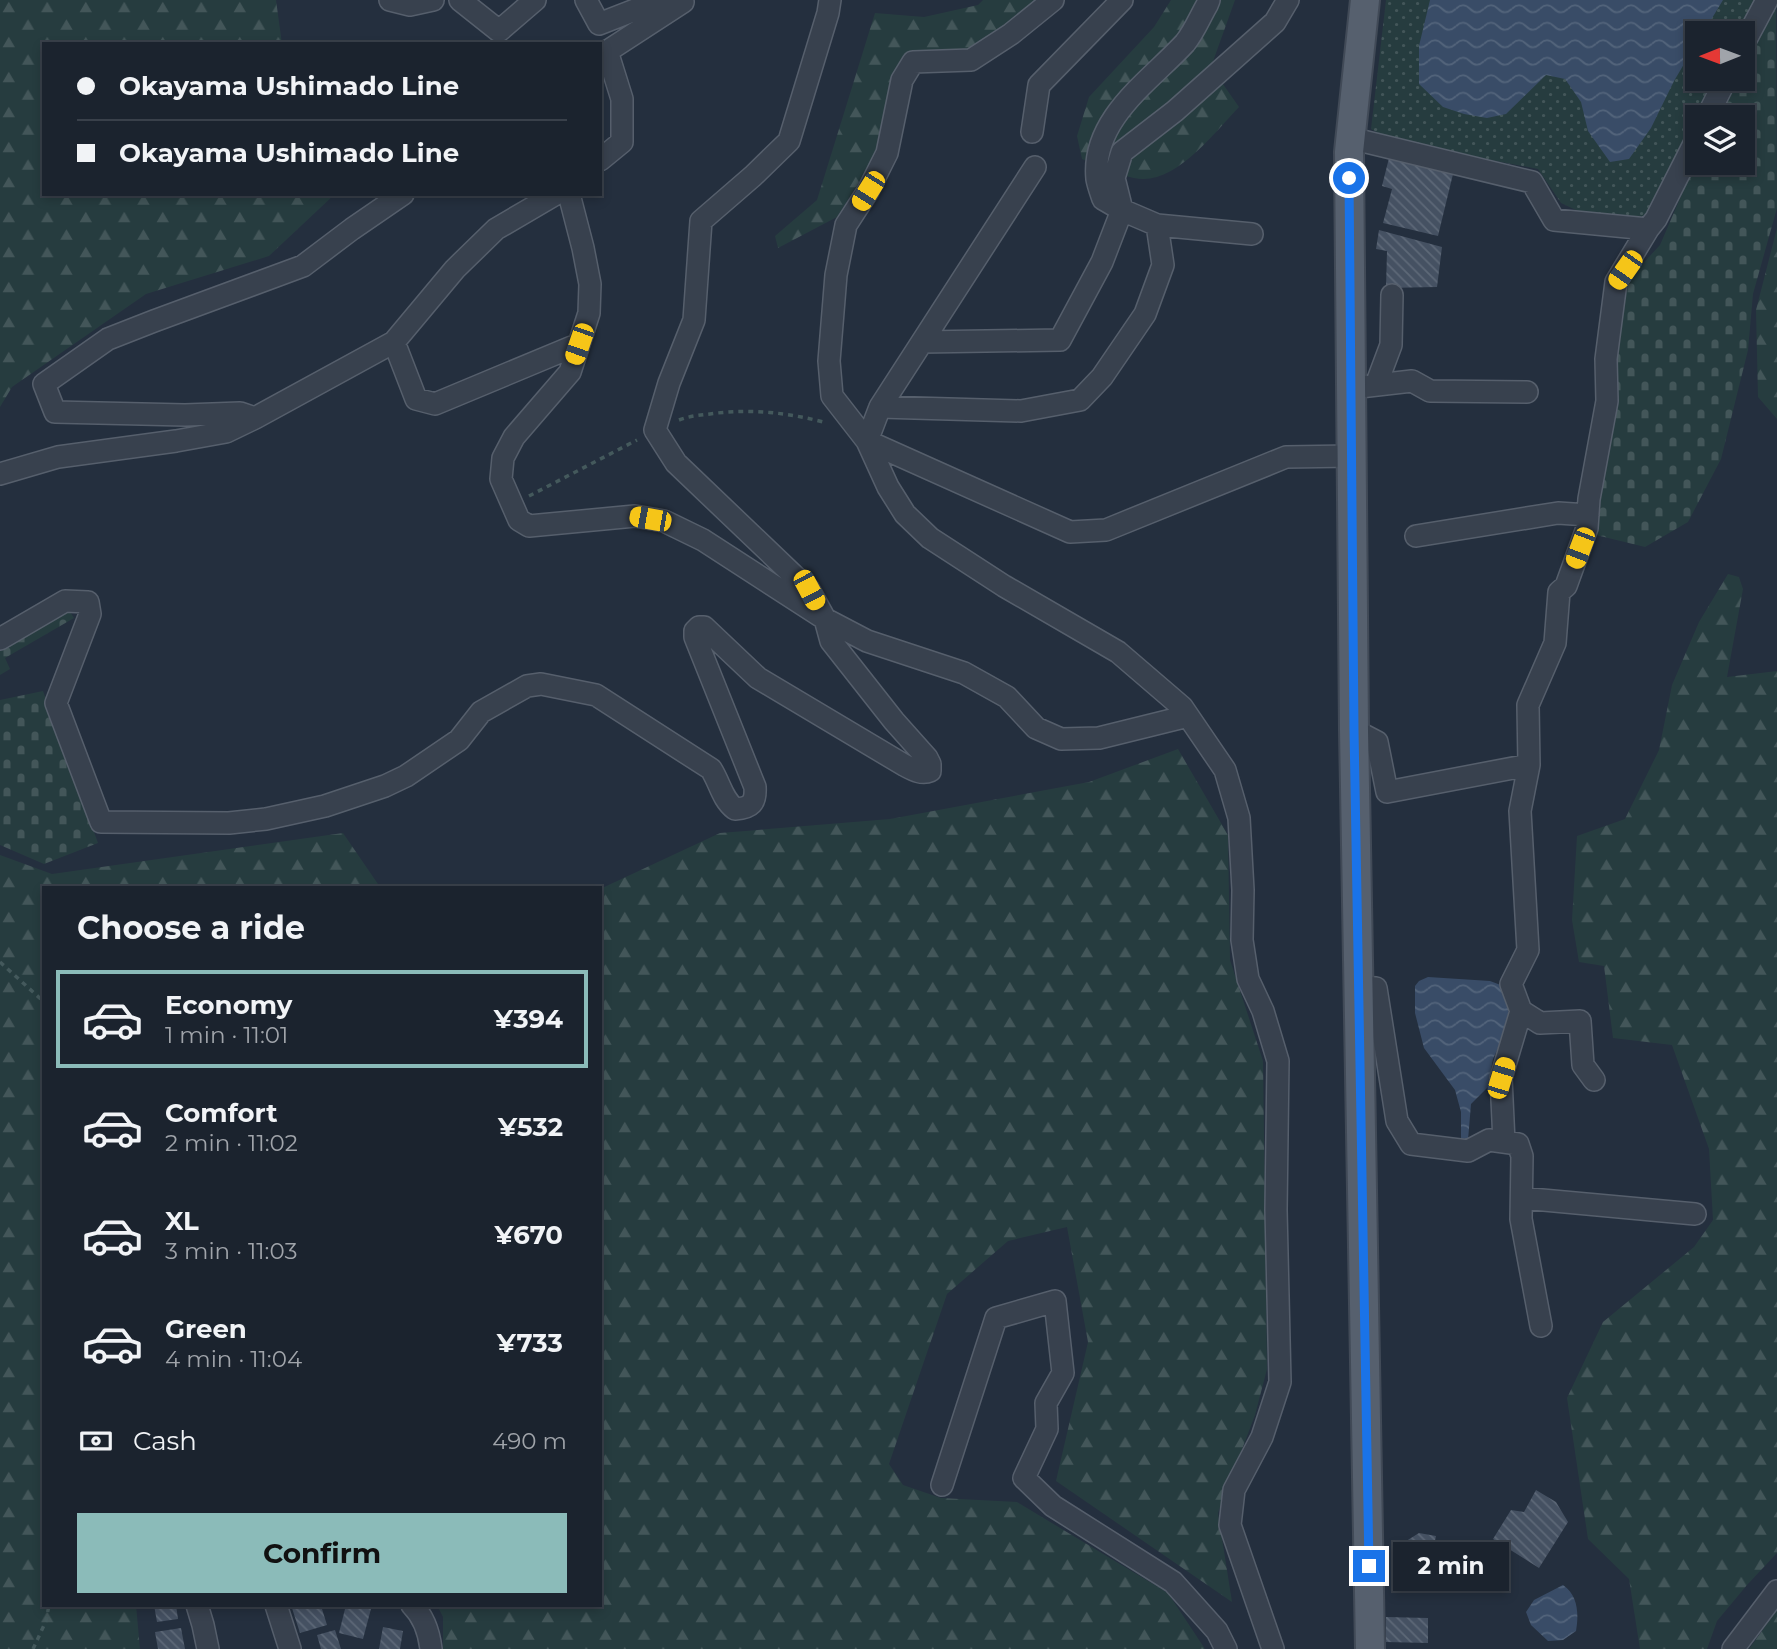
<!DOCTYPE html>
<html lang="en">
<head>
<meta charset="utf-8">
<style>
  :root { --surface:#1b232e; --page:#242b36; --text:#f1f3f6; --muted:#a0a4aa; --line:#39404a; --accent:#8bbbb9 }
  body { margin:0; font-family:Montserrat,sans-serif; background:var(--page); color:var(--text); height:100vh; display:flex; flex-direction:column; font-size:26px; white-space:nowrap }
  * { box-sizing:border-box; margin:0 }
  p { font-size:23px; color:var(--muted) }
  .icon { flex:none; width:38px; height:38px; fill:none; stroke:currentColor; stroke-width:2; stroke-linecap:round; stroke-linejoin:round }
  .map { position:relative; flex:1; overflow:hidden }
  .panel { position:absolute; left:42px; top:886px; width:560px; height:721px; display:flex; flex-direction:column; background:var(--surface); border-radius:0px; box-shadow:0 4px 10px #0003,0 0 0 2px var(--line) }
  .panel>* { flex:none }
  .guide { position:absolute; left:42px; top:42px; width:560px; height:154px; border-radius:0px; box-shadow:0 4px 10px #0003,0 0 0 2px var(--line); display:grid; align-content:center; height:154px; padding:0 35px; background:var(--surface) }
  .needle { width:46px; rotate:269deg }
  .controls { position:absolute; left:1685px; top:21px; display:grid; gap:14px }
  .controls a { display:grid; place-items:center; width:70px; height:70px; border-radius:0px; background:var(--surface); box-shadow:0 4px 10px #0003,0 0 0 2px var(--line); font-size:35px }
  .end { position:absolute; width:32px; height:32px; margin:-16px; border:9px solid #1a73e8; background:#fff; box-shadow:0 0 0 4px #fff }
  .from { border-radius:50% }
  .bubble { position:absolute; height:49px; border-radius:0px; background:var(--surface); box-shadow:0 4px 10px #0003,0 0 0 2px var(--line); font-size:23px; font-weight:700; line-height:49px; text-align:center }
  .car { position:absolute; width:21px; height:42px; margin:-21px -10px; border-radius:9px; box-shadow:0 0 5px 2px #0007; background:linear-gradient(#f5c518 24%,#345 0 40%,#f5c518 0 76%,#345 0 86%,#f5c518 0) }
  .guide b { display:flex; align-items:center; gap:24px; height:66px; font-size:26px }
  .guide b+b { border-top:2px solid var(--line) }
  .guide i { width:18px; height:18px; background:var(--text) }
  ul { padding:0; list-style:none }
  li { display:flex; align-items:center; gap:21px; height:98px; margin:0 14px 10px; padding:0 21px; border:4px solid transparent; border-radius:0px }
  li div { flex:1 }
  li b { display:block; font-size:26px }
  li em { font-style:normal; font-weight:700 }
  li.current { border-color:var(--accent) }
  li>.icon { width:63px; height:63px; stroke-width:1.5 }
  h2 { padding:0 35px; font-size:32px; line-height:84px }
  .pay { display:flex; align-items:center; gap:18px; height:77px; padding:0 35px; font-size:26px }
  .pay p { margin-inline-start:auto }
  .cta { display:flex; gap:14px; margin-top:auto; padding:14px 35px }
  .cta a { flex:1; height:80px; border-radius:0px; background:var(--accent); color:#111; font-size:28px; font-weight:700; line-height:80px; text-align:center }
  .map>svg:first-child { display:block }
  .grass { fill:url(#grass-dots) }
  .forest { fill:url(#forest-firs) }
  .cemetery { fill:url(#cemetery-stones) }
  .water { fill:url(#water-waves) }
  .building { fill:url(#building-back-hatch) }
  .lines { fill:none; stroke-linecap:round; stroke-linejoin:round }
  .minor-casing { stroke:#565f6c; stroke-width:24 }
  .major-casing { stroke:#414a57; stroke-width:32 }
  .path { stroke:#44595c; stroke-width:3.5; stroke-dasharray:5 5; stroke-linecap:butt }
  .minor { stroke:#38414e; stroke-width:21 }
  .major { stroke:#56606e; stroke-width:28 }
  .route { stroke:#1a73e8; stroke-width:9 }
</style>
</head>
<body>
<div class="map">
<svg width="1777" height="1649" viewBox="0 0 1777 1649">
  <defs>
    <pattern id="grass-dots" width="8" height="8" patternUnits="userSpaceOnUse" patternTransform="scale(1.75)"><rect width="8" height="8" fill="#263c3f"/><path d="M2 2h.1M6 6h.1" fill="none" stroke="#435659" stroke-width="1.8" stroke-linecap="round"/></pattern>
    <pattern id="forest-firs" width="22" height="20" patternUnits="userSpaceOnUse" patternTransform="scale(1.75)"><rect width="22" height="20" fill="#263c3f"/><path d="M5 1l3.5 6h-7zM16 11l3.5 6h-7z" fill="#435659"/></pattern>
    <pattern id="cemetery-stones" width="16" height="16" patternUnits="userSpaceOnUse" patternTransform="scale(1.75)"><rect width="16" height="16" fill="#263c3f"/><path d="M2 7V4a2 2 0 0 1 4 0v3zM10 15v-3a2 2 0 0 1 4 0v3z" fill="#435659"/></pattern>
    <pattern id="water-waves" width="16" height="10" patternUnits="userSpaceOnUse" patternTransform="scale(1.75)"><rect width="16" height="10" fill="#394c67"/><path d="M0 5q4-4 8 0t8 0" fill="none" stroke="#53647b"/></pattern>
    <pattern id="building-back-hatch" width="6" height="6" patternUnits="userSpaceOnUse" patternTransform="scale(1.75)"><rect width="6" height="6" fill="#455162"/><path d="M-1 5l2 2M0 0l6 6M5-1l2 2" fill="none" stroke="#5d6877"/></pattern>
  </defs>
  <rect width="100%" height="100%" fill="#242f3e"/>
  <!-- grass -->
  <path class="grass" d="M1386,0H1762L1743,33H1698V79H1718L1647,218H1593L1561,203L1538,169L1392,141L1371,129Z"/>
  <!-- forest -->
  <path class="forest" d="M0,0H276L282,44H44V194H335L269,256L146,294L12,387L0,407Z
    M983,0H1039L967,51L913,50L895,74L879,151L837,217L778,248L775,236L817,200L875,13L924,17L978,5Z
    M1171,0H1235L1211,67L1239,107C1214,133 1174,187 1134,178C1117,175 1098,165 1082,159L1077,136L1089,97L1154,27Z
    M1777,228V419L1758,397L1756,310Z
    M1728,574L1739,577L1743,589L1727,677L1777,671V1553L1747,1585L1717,1621L1707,1649H1640L1629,1579L1588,1539L1567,1398L1603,1322L1694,1247L1713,1220L1709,1149L1672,1045L1613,1038L1604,966L1579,962L1572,920L1577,836L1625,819L1659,750L1672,685L1699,622Z
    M1178,749L1228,835L1230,960L1263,1061L1267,1369L1255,1415L1218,1513L1232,1602L1056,1481L1088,1342L1067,1227L1008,1241L947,1294L889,1464L903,1485L941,1498L1017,1502L1168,1593L1205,1649H443V1617L437,1605H600V889L720,833L890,819L1089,782Z
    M343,833L380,887H44V1605H136L140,1649H0V855L52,874Z
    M1777,1610V1649H1749Z"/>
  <!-- cemetery -->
  <path class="cemetery" d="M1776,0L1777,208L1753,294L1748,350L1721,459L1688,522L1645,547L1592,534L1613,409L1624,284L1660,245L1697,159L1698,163H1743V117H1716L1733,79H1743V61Z
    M67,607L74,618L5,658L10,669L0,675V646Z
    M43,691L98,843L44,864L0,845V700Z"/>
  <!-- water -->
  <path class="water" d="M1430,0H1723L1703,33H1698L1697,42L1674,81L1651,128L1629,159L1610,162L1588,131L1581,102L1565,79L1546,75L1506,114L1487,118L1464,114L1443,107L1419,84V46Z
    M1428,977L1490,981L1506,987L1511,1000L1503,1037L1493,1059L1488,1087L1471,1104L1468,1140L1461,1141V1112L1455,1090L1424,1048L1415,1013V986L1419,981Z
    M1563,1585C1578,1595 1579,1614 1576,1631L1563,1640L1548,1641L1531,1625L1526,1612L1534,1600Z"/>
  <!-- building -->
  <path class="building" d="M1390,154L1454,170L1438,236L1383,223L1392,189L1382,186Z
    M1379,230L1442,247L1437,287L1386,288L1387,251L1376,249Z
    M1536,1490L1556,1502L1568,1522L1539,1568L1493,1539L1511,1510L1524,1512Z
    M1419,1533L1436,1536L1429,1569L1399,1564L1403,1543Z
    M154,1605H176L178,1619L157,1622Z
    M230,1605H247L248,1606L231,1609Z
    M291,1605H327V1607L322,1609L327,1625L300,1633Z
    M346,1605H372L363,1639L339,1633Z
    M1386,1617L1428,1618V1643L1386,1642Z
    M383,1627L403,1631L400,1649H379Z
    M181,1628L185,1649H158L155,1632Z
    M335,1630L341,1649H321L317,1635Z"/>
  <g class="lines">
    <defs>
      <path id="minor" d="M390,0L410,5L433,0
        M460,0L499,31L535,0
        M586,0L599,24L658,1L680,4
        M1053,0L1011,34L971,60L913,62L902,80L887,153L868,191L846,225L836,275L829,361L832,396L867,441L888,487L905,514L930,538L1004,586L1118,652L1182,707L1225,770L1239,818L1243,890L1242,940L1248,979L1263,1011L1278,1061L1276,1210L1280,1382L1262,1437L1234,1490L1230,1525L1273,1649
        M1743,45L1767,0
        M600,56L683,2
        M1707,117L1726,79
        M1032,132L1039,85L1122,0
        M1350,138L1532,182L1554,220L1648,229
        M600,160L622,142V99L607,51
        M569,194L583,248L590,284L589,313L570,372L514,437L503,458L501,479L519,520L529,526L635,516L664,521L703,540L825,619L867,641L964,673L1007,697L1036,728L1061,739L1099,738L1188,716
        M1157,225L1252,234
        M394,342L416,399L435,404L579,344
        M922,342L1060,340L1102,262L1122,210L1103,199C1101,193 1098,185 1097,179C1091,119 1150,81 1185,43C1194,32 1200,17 1207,5L1209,0
        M1376,385L1391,345L1392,295
        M1351,388L1412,381L1430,391L1527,392
        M880,407L1035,167
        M255,418L394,342L455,269L496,229L556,194
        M867,441L880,407L1021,411L1080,400L1102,377L1145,314L1163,265L1157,225L1122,210L1114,178L1122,152L1175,111L1275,22L1288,0
        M867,441L1070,532L1106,530L1286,457L1352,456
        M0,474L58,457L176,441L226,432L255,418L240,413L185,415L55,412L44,384L108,339L154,321L303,266L352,229L403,194
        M1416,536L1558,513L1588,515
        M0,639L65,601L88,602L90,614L56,703L101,822L229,823L266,819L325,806L385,786L406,776L459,740L481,712L527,686L541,684L596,695L711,769C720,783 722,799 735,809C751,808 756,803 755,787L695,637V631L699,627H704L758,678L904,765C912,769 921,775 930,771V764L927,758L894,721L831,641L825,619L809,590L676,463L655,430L669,383L694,320L701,221L753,176L789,141L828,13L830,0
        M1354,730L1377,742L1387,792L1529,765L1528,705L1555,643L1559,592L1566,586L1587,528L1589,499L1607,401L1606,359L1616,282L1648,229L1656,219L1698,136
        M1359,987L1376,988L1397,1121L1411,1144L1468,1151L1489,1140L1518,1144L1522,1156L1521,1219L1541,1326
        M1521,1011L1511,984L1528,950L1520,811L1529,765
        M1504,1142L1501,1078L1521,1011L1540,1023L1580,1021L1583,1065L1594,1080
        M1522,1198L1695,1214
        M942,1485L996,1318L1055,1301L1063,1373L1046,1403L1047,1429L1024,1478L1053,1506L1173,1582L1217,1631L1226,1649
        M197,1605L203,1625L208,1649
        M276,1605L290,1649
        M412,1605C424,1617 429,1632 431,1649
        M1733,1649L1777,1591"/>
      <path id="major" d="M1365,0L1349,152L1354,730L1370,1649"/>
    </defs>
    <!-- minor casing -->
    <use href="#minor" class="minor-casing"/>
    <!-- major casing -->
    <use href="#major" class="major-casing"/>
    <!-- path -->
    <path class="path" d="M679,420C692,415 704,415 717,413C755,409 790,413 827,423
      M529,496L637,440
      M0,962L44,1002
      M44,1471V1480
      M33,1649L46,1621L49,1605"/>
    <!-- minor -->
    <use href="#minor" class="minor"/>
    <!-- major -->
    <use href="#major" class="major"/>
  </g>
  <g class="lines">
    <!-- route -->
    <path class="route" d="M1349,178L1354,730L1369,1566"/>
  </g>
</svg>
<div class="controls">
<a><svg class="needle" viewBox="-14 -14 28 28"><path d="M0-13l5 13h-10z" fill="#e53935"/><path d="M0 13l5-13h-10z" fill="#a0a4aa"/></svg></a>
<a><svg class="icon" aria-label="layers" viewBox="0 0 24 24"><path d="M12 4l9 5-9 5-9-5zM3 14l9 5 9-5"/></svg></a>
</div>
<i class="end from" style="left:1349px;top:178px"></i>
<i class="end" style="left:1369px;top:1566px"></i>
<div class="bubble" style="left:1393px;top:1542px;width:116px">2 min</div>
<i class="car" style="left:868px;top:191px;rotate:212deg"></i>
<i class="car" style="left:1625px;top:270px;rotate:215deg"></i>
<i class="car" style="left:579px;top:344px;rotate:199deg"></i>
<i class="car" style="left:650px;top:519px;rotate:280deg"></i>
<i class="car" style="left:1580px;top:548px;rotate:201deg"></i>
<i class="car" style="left:809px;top:590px;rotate:152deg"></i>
<i class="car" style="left:1501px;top:1078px;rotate:17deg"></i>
<div class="guide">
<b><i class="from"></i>Okayama Ushimado Line</b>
<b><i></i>Okayama Ushimado Line</b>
</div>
<section class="panel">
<h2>Choose a ride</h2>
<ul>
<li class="current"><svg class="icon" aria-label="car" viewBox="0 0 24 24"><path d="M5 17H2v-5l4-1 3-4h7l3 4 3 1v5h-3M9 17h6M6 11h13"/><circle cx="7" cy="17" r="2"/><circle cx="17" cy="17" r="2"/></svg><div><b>Economy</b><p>1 min · 11:01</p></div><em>¥394</em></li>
<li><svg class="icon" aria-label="car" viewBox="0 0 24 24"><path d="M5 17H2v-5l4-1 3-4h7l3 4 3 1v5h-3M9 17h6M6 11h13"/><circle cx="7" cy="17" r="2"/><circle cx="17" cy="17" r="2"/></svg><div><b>Comfort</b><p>2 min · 11:02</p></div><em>¥532</em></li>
<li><svg class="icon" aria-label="car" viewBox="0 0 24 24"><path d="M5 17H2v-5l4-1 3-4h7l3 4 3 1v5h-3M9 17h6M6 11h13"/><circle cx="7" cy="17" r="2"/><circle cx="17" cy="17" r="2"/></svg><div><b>XL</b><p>3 min · 11:03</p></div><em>¥670</em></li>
<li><svg class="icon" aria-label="car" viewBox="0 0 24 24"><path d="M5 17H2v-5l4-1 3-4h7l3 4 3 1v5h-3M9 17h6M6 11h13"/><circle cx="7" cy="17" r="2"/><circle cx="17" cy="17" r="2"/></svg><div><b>Green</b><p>4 min · 11:04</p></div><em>¥733</em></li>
</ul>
<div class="pay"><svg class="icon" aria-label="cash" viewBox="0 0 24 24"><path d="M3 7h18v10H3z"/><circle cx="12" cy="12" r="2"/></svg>Cash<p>490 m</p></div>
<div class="cta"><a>Confirm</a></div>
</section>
</div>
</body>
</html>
